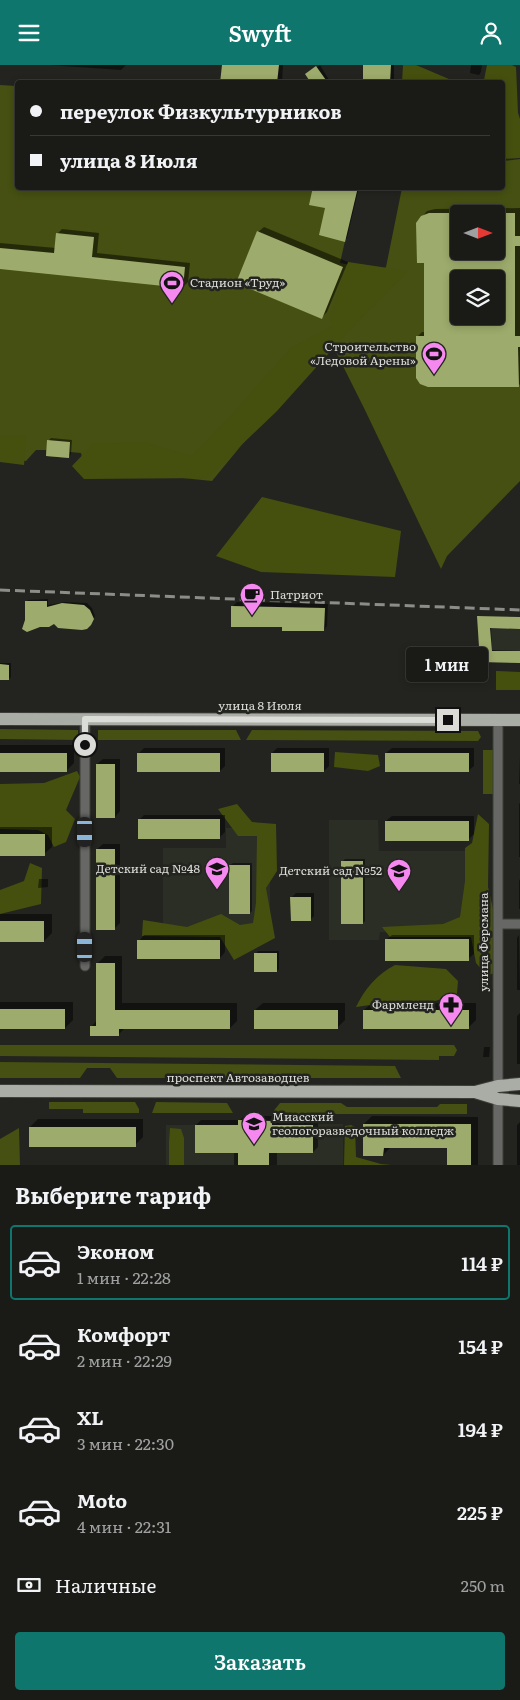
<!DOCTYPE html>
<html lang="ru">
<head>
<meta charset="utf-8">
<style>
  :root { --surface:#1a1b17; --page:#272824; --text:#f1f3f6; --muted:#9fa1a1; --line:#383936; --accent:#0f766e }
  body { margin:0; font-family:Literata,serif; background:var(--page); color:var(--text); height:100vh; display:flex; flex-direction:column; font-size:19px; white-space:nowrap }
  * { box-sizing:border-box; margin:0 }
  p { font-size:16px; color:var(--muted) }
  .icon { flex:none; width:28px; height:28px; fill:none; stroke:currentColor; stroke-width:2; stroke-linecap:round; stroke-linejoin:round }
  .map { position:relative; height:1100px; overflow:hidden }
  .sheet { display:flex; flex-direction:column; background:var(--surface); flex:1 }
  .sheet>* { flex:none }
  .guide { position:absolute; left:15px; top:15px; width:490px; height:110px; border-radius:5px; box-shadow:0 2px 8px #0003,0 0 0 1px var(--line); display:grid; align-content:center; height:110px; padding:0 15px; background:var(--surface) }
  .needle { width:32px; rotate:90deg }
  .buttons { position:absolute; left:450px; top:140px; display:grid; gap:10px }
  .buttons a { display:grid; place-items:center; width:55px; height:55px; border-radius:5px; background:var(--surface); box-shadow:0 2px 8px #0003,0 0 0 1px var(--line); font-size:25px }
  .end { position:absolute; width:22px; height:22px; margin:-11px; border:6px solid #dbdcd8; background:#111; box-shadow:0 0 0 2px #111 }
  .from { border-radius:50% }
  .bubble { position:absolute; height:35px; border-radius:5px; background:var(--surface); box-shadow:0 2px 8px #0003,0 0 0 1px var(--line); font-size:16px; font-weight:600; line-height:35px; text-align:center }
  .car { position:absolute; width:15px; height:30px; margin:-15px -8px; border-radius:6px; box-shadow:0 0 4px 1px #0007; background:linear-gradient(#222 24%,#8ab4d8 0 40%,#222 0 76%,#8ab4d8 0 86%,#222 0) }
  .guide b { display:flex; align-items:center; gap:18px; height:48px; font-size:19px }
  .guide b+b { border-top:1px solid var(--line) }
  .guide i { width:12px; height:12px; background:var(--text) }
  ul { padding:0; list-style:none }
  li { display:flex; align-items:center; gap:15px; height:75px; margin:0 10px 8px; padding:0 5px; border:2px solid transparent; border-radius:5px }
  li div { flex:1 }
  li b { display:block; font-size:19px }
  li em { font-style:normal; font-weight:600 }
  li.selected { border-color:var(--accent) }
  li>.icon { width:45px; height:45px; stroke-width:1.5 }
  h2 { padding:0 15px; font-size:22px; line-height:60px }
  .pay { display:flex; align-items:center; gap:12px; height:55px; padding:0 15px; font-size:19px }
  .pay p { margin-inline-start:auto }
  .primary-button { display:flex; gap:10px; margin-top:auto; padding:10px 15px }
  .primary-button a { flex:1; height:58px; border-radius:5px; background:var(--accent); color:#fff; font-size:20px; font-weight:600; line-height:58px; text-align:center }
  header { display:flex; justify-content:space-between; align-items:center; height:65px; padding:0 15px; background:var(--accent); color:#fff; font-size:22px; font-weight:600 }
  .map>svg:first-child { display:block }
  .built { fill:#2b2e24 }
  .green { fill:#455012; fill-rule:evenodd }
  .forest { fill:#45500f }
  .shadow { fill:#0007; fill-rule:evenodd }
  .building { fill:#9dab6c; fill-rule:evenodd }
  .lines { fill:none; stroke-linecap:round; stroke-linejoin:round }
  .street-casing { stroke:#3d3e39; stroke-width:11 }
  .primary-casing { stroke:#3d3e39; stroke-width:14 }
  .street { stroke:#676765; stroke-width:9 }
  .primary { stroke:#aaaca6; stroke-width:12 }
  .rail { stroke:#8c8d89; stroke-width:3; stroke-dasharray:10 5; stroke-linecap:butt }
  .route { stroke:#dbdcd8; stroke-width:6 }
  .labels { text-anchor:middle; stroke-width:5; stroke-linejoin:round; paint-order:stroke }
  .poi-label { font-size:12px; fill:#dbdcd8; stroke:#23241f; text-anchor:end }
  .street-label { font-size:12px; fill:#dbdcd8; stroke:#23241f }
</style>
</head>
<body>
<header><svg class="icon" aria-label="menu" viewBox="0 0 24 24"><path d="M4 6h16M4 12h16M4 18h16"/></svg>Swyft<svg class="icon" aria-label="person" viewBox="0 0 24 24"><circle cx="12" cy="8" r="4"/><path d="M4 21q1-7 8-7t8 7"/></svg></header>
<div class="map">
<svg width="520" height="1100" viewBox="0 0 520 1100">
  <rect width="100%" height="100%" fill="#23241f"/>
  <!-- built -->
  <path class="built" d="M477,551L520,552V598L480,597Z
    M329,755H378L379,786H469V867H380L379,875H329Z
    M226,763H270V867H163V783H226Z
    M343,1059V1100H166V1060Z"/>
  <!-- green -->
  <path class="green" d="M0,20L17,21L18,122L357,123L340,198L360,202L327,276L212,416L84,403L81,388L70,387L69,393L46,391V385H36L26,396L0,393Z
    M520,94V416L447,491L441,504L364,343L331,277L386,202L402,123L502,122L503,96ZM459,149H496V186H459ZM459,214H496V251H459Z
    M0,664L78,665V675L0,674Z
    M98,665H236L241,675H98Z
    M252,665L478,666L481,672L478,676L246,675Z
    M483,685H493V729H483Z
    M0,980H454L457,985L454,991H439V995L0,991Z
    M0,997L395,1001L401,1013H217L213,1009H182L175,1013H117L110,1003H87L80,1013H0Z
    M49,1037H135L139,1044V1048H83V1044H49Z
    M156,1037L227,1038L233,1048H152Z
    M280,1038H341L347,1042H437L440,1039H467V1049H271Z
    M19,1063L20,1100H0V1074Z"/>
  <!-- forest -->
  <path class="forest" d="M403,0H416L456,17H402Z
    M487,0H512L516,2L518,48L520,54V93L503,94L502,18L471,17L484,15Z
    M348,197L408,206L346,269L277,346L207,413L84,414L72,401L93,379L142,377L192,391L233,348L291,283L333,260L329,253Z
    M0,370L26,371L24,400L0,397Z
    M262,432L401,466L395,512L261,507L216,491Z
    M496,606L520,607V625H496Z
    M335,687L378,690L380,701L368,706L334,702Z
    M77,706L80,712L66,745L75,754L66,777L54,782L48,770L38,765L0,764V719L44,718Z
    M237,739L252,757L276,759L277,806L266,823L275,873L234,895L220,872L142,871L143,855L187,862L221,849L240,860L253,858L256,838L257,771H238L218,744Z
    M478,749L489,759L488,822L495,852L493,887L501,905L487,911L476,898L471,872H390L382,862L443,859L460,852L465,816V783L472,778Z
    M30,798L42,803L41,839L0,849V825L24,816Z
    M395,900L446,904L458,916L457,929L446,933L416,941L377,939L356,942C364,925 377,909 395,900Z
    M351,1060L355,1062L356,1092L381,1099L391,1100H344L345,1061Z
    M170,1063L181,1064L184,1073V1100H169V1077Z"/>
  <!-- shadow -->
  <path class="shadow" d="M49,0H126L121,5Z
    M223,0H283L282,18H221Z
    M320,0L331,18H312L309,7Z
    M365,0H394V16L392,18H364Z
    M471,0H482L481,7L479,10L470,8Z
    M314,122H359L347,173L344,175L327,142Z
    M520,143V319L518,321L417,272L422,267H426L425,197L422,152L427,146L435,144ZM459,149H496V186H459ZM459,214H496V251H459Z
    M264,162L348,197L327,247L322,252L258,167Z
    M62,164L99,168L97,188L190,198L188,217L183,222L0,203V178L56,183L57,169Z
    M51,373L72,375L71,389L69,392L49,375Z
    M48,534V540L65,537L87,538L92,543L95,551L93,556L90,559L26,556V537L28,535Z
    M237,537L328,539L327,561L324,565L284,561L233,541Z
    M478,551L520,552V562H491L492,585L520,586V597L481,596Z
    M0,598H11V612L9,614H0Z
    M0,680H74V698L66,706H0Z
    M144,683H225V701L220,706L139,688Z
    M277,683H329V701L324,706L272,688Z
    M392,683H474V701L468,706L386,688Z
    M520,691V719H519Z
    M103,694H120V746L115,752L97,699Z
    M520,738V792H519V739Z
    M144,750H225V767L220,772L139,755Z
    M392,751H474V769L468,775L386,756Z
    M0,762H52V782L44,789H0Z
    M103,779H120V858L115,863L97,784Z
    M345,794H365V856L363,858L342,797Z
    M233,798H252V846L250,848L230,800Z
    M39,814H48V822L38,823Z
    M520,814V844H519V816Z
    M296,828H314V851L310,855L292,832Z
    M0,849H52V868L44,876H0Z
    M144,870H225V887L220,893L139,876Z
    M392,870H474V889L468,894L386,875Z
    M519,870L520,925H517V873Z
    M258,886H279V904L277,906L256,889Z
    M105,891H122V938H237V956L230,963H125L118,970L92,961L97,955V899Z
    M0,937H73V955L65,963H0Z
    M263,938H345V955L337,963L255,945Z
    M372,938H476V955L468,963L364,945Z
    M520,948V999H517V951Z
    M484,982H490L489,992H483Z
    M244,1051H277V1055H318V1082L313,1087H277V1100H234V1087L196,1060L201,1055H240Z
    M372,1051L478,1052V1100H448V1082H391L383,1090L364,1059Z
    M38,1054H143V1072L135,1080L30,1062Z
    M520,1057V1100H517V1060Z"/>
  <!-- building -->
  <path class="building" d="M222,0H279L277,18H220Z
    M363,0H391L390,18H363Z
    M316,1L328,18H311L305,9Z
    M313,122H358L345,177L319,170L325,143L309,140Z
    M429,148H459V186H496V148H515V171H520V181H515V271H520V282H518L519,322H428L420,319L416,313V271H424V198H417L416,158L421,151ZM459,214H496V251H459Z
    M257,166L343,202L322,254L236,218Z
    M56,168L94,172L92,192L185,202L183,223L0,204V183L54,188Z
    M47,375L70,377L69,393L46,391Z
    M25,536H47V542L62,538L84,540L90,545L94,554L91,560L87,564L82,565L58,563L54,559L49,562H40L27,567L22,564L25,555Z
    M231,541L325,543L324,566H282V562H231Z
    M477,551L520,552V564L490,563L492,586H520V598L480,597Z
    M0,599L9,600V615H0Z
    M0,688H67V707H0Z
    M137,688H220V707H137Z
    M271,688H324V707H271Z
    M385,688H469V707H385Z
    M96,699H115V753H96Z
    M138,754H220V774H138Z
    M385,756H469V776H385Z
    M0,769H45V791H0Z
    M96,784H115V865H96Z
    M341,796H363V859H341Z
    M229,800H250V849H229Z
    M290,832H311V856H291Z
    M0,856H44V877H0Z
    M385,874H469V896H385Z
    M137,875H220V894H137Z
    M254,888H277V907H254Z
    M96,898H115V945H230V964H119V971H90V961H96Z
    M0,944H65V964H0Z
    M254,945H338V964H254Z
    M363,945H469V964H363Z
    M238,1055L272,1056V1060H313V1088H269V1100H238V1088H195V1060H238Z
    M363,1059H471V1100H447V1083H384L383,1091H363Z
    M29,1062H136V1082H29Z"/>
  <g class="lines">
    <defs>
      <path id="street" d="M85,654V901
        M498,655V1021
        M498,859H520
        M498,1034V1100"/>
      <path id="primary" d="M0,654L520,655
        M0,1026L475,1027L498,1034L520,1036
        M475,1027L498,1021L520,1019"/>
    </defs>
    <!-- street casing -->
    <use href="#street" class="street-casing"/>
    <!-- primary casing -->
    <use href="#primary" class="primary-casing"/>
    <!-- street -->
    <use href="#street" class="street"/>
    <!-- primary -->
    <use href="#primary" class="primary"/>
    <!-- rail -->
    <path class="rail" d="M0,525L520,545"/>
  </g>
  <g class="lines">
    <!-- route -->
    <path class="route" d="M85,680V654L448,655"/>
  </g>
  <!-- icons -->
  <defs>
    <symbol id="stadium-pin" viewBox="-11 -11 22 30"><path d="M0 17L-7.5 6A9.5 9.5 0 1 1 7.5 6Z" fill="#f589ef" stroke="#23241f"/><path d="M0-5a6.5 5 0 1 0 0 10a6.5 5 0 1 0 0-10ZM-3.5-1.8h7v3.6h-7Z" fill="#111"/></symbol>
    <symbol id="cafe-pin" viewBox="-11 -11 22 30"><path d="M0 17L-7.5 6A9.5 9.5 0 1 1 7.5 6Z" fill="#f589ef" stroke="#23241f"/><path d="M-5.5-4.5H6V0H3Q3 3.5 0 3.5H-2.5Q-5.5 3.5-5.5 0ZM3-3.2v2h1.7v-2ZM-6 4.5H4V6H-6Z" fill="#111"/></symbol>
    <symbol id="school-pin" viewBox="-11 -11 22 30"><path d="M0 17L-7.5 6A9.5 9.5 0 1 1 7.5 6Z" fill="#f589ef" stroke="#23241f"/><path d="M0-5L7-2L0 1L-7-2ZM-4 1L0 2.5L4 1V4Q0 6-4 4Z" fill="#111"/></symbol>
    <symbol id="pharmacy-pin" viewBox="-11 -11 22 30"><path d="M0 17L-7.5 6A9.5 9.5 0 1 1 7.5 6Z" fill="#f589ef" stroke="#23241f"/><path d="M-2-6h4v4h4v4h-4v4h-4v-4h-4v-4h4Z" fill="#111"/></symbol>
    <symbol id="university-pin" viewBox="-11 -11 22 30"><path d="M0 17L-7.5 6A9.5 9.5 0 1 1 7.5 6Z" fill="#f589ef" stroke="#23241f"/><path d="M0-5L7-2L0 1L-7-2ZM-4 1L0 2.5L4 1V4Q0 6-4 4Z" fill="#111"/></symbol>
  </defs>
  <g fill-rule="evenodd">
    <use href="#stadium-pin" x="158" y="204" width="28" height="38"/>
    <use href="#stadium-pin" x="420" y="275" width="28" height="38"/>
    <use href="#cafe-pin" x="238" y="516" width="28" height="38"/>
    <use href="#school-pin" x="203" y="790" width="28" height="38"/>
    <use href="#school-pin" x="385" y="792" width="28" height="38"/>
    <use href="#pharmacy-pin" x="437" y="926" width="28" height="38"/>
    <use href="#university-pin" x="240" y="1045" width="28" height="38"/>
  </g>
  <g class="labels">
    <!-- poi labels -->
    <g class="poi-label">
      <text x="190" y="222" text-anchor="start">Стадион «Труд»</text>
      <text x="416" y="286">Строительство<tspan x="416" dy="14">«Ледовой Арены»</tspan></text>
      <text x="270" y="534" text-anchor="start">Патриот</text>
      <text x="200" y="808">Детский сад №48</text>
      <text x="382" y="810">Детский сад №52</text>
      <text x="434" y="944">Фармленд</text>
      <text x="272" y="1056" text-anchor="start">Миасский<tspan x="272" dy="14">геологоразведочный колледж</tspan></text>
    </g>
    <!-- street labels -->
    <g class="street-label">
      <text x="260" y="645">улица 8 Июля</text>
      <text transform="translate(484 877) rotate(-90)" y="4">улица Ферсмана</text>
      <text x="238" y="1017">проспект Автозаводцев</text>
    </g>
  </g>
</svg>
<div class="buttons">
<a><svg class="needle" viewBox="-14 -14 28 28"><path d="M0-13l5 13h-10z" fill="#e53935"/><path d="M0 13l5-13h-10z" fill="#9fa1a1"/></svg></a>
<a><svg class="icon" aria-label="layers" viewBox="0 0 24 24"><path d="M12 4l9 5-9 5-9-5zM3 14l9 5 9-5"/></svg></a>
</div>
<i class="end from" style="left:85px;top:680px"></i>
<i class="end" style="left:448px;top:655px"></i>
<div class="bubble" style="left:406px;top:582px;width:82px">1 мин</div>
<i class="car" style="left:85px;top:767px;rotate:180deg"></i>
<i class="car" style="left:85px;top:882px;rotate:0deg"></i>
<div class="guide">
<b><i class="from"></i>переулок Физкультурников</b>
<b><i></i>улица 8 Июля</b>
</div>
</div>
<section class="sheet">
<h2>Выберите тариф</h2>
<ul>
<li class="selected"><svg class="icon" aria-label="car" viewBox="0 0 24 24"><path d="M5 17H2v-5l4-1 3-4h7l3 4 3 1v5h-3M9 17h6M6 11h13"/><circle cx="7" cy="17" r="2"/><circle cx="17" cy="17" r="2"/></svg><div><b>Эконом</b><p>1 мин · 22:28</p></div><em>114 ₽</em></li>
<li><svg class="icon" aria-label="car" viewBox="0 0 24 24"><path d="M5 17H2v-5l4-1 3-4h7l3 4 3 1v5h-3M9 17h6M6 11h13"/><circle cx="7" cy="17" r="2"/><circle cx="17" cy="17" r="2"/></svg><div><b>Комфорт</b><p>2 мин · 22:29</p></div><em>154 ₽</em></li>
<li><svg class="icon" aria-label="car" viewBox="0 0 24 24"><path d="M5 17H2v-5l4-1 3-4h7l3 4 3 1v5h-3M9 17h6M6 11h13"/><circle cx="7" cy="17" r="2"/><circle cx="17" cy="17" r="2"/></svg><div><b>XL</b><p>3 мин · 22:30</p></div><em>194 ₽</em></li>
<li><svg class="icon" aria-label="car" viewBox="0 0 24 24"><path d="M5 17H2v-5l4-1 3-4h7l3 4 3 1v5h-3M9 17h6M6 11h13"/><circle cx="7" cy="17" r="2"/><circle cx="17" cy="17" r="2"/></svg><div><b>Moto</b><p>4 мин · 22:31</p></div><em>225 ₽</em></li>
</ul>
<div class="pay"><svg class="icon" aria-label="cash" viewBox="0 0 24 24"><path d="M3 7h18v10H3z"/><circle cx="12" cy="12" r="2"/></svg>Наличные<p>250 m</p></div>
<div class="primary-button"><a>Заказать</a></div>
</section>
</body>
</html>
